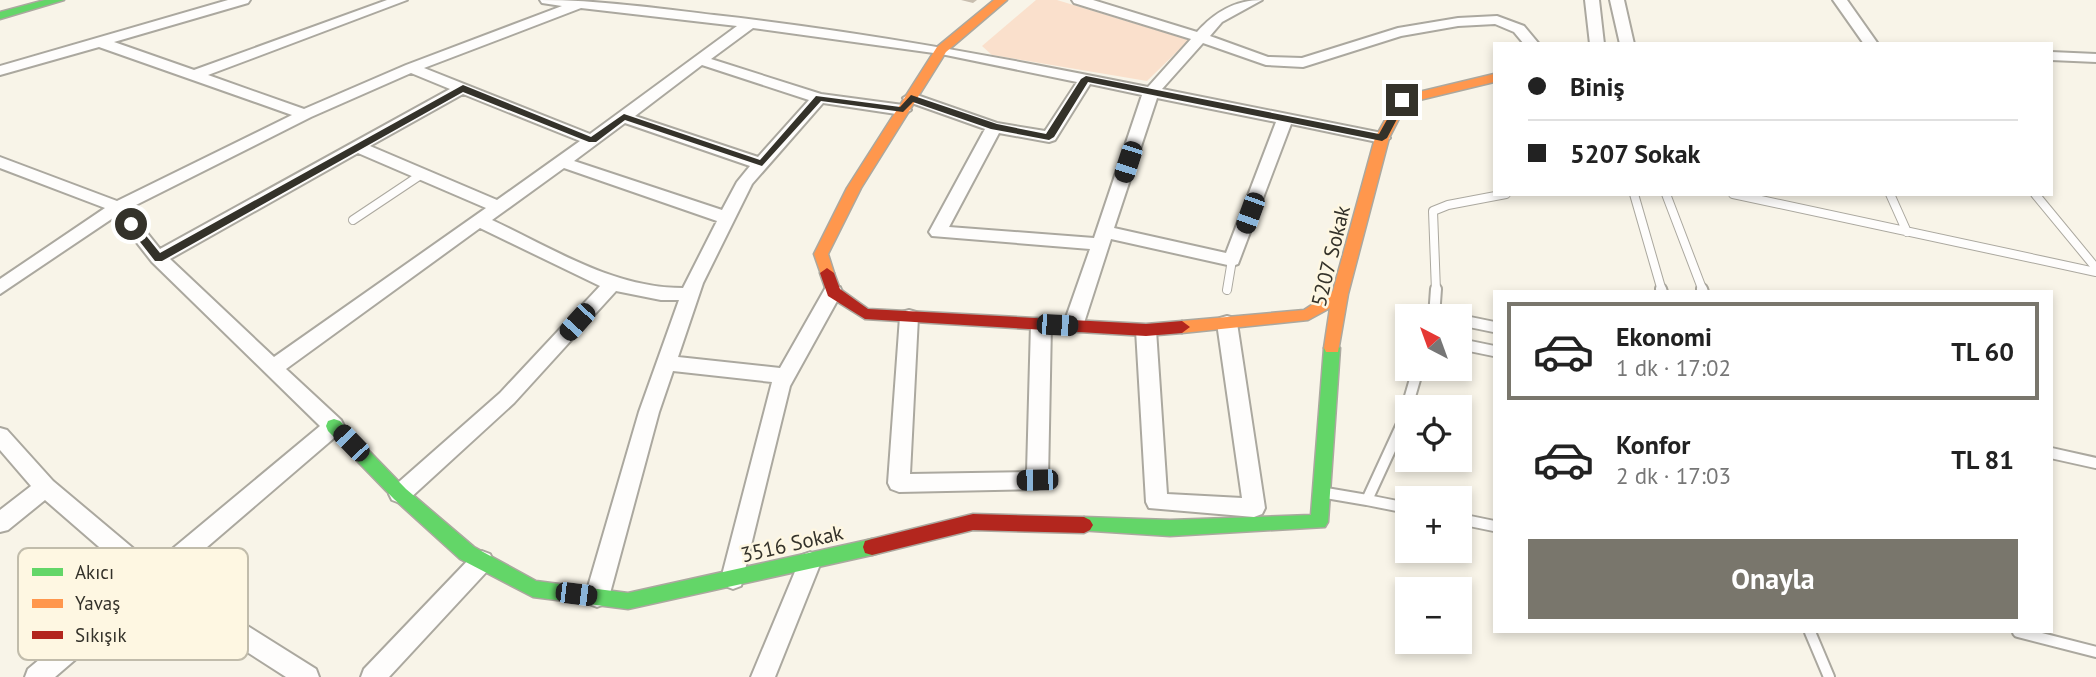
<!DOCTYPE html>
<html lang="tr">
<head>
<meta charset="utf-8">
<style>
  :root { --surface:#fff; --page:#f6f6f6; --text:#222; --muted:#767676; --line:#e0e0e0; --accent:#79766c }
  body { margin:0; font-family:"PT Sans",sans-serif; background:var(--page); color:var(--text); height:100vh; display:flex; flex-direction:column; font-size:26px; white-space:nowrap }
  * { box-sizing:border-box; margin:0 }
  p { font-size:23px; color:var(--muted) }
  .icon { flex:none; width:38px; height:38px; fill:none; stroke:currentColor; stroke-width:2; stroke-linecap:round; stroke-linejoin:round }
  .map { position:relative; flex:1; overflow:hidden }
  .sheet { position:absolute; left:1493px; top:290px; width:560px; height:343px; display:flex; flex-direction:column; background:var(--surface); border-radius:0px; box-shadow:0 4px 10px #0003 }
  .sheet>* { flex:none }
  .banner { position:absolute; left:1493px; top:42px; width:560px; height:154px; border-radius:0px; box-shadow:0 4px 10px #0003; display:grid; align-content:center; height:154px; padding:0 35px; background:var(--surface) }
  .needle { width:46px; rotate:319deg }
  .tools { position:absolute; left:1395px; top:304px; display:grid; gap:14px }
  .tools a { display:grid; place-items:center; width:77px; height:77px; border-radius:0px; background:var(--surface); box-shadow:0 4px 10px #0003; font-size:35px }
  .end { position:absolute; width:32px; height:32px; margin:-16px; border:9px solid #34322a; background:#fff; box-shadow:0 0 0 4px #fff }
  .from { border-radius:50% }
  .car { position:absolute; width:21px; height:42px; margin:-21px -10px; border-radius:9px; box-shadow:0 0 5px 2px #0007; background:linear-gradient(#222 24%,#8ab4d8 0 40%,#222 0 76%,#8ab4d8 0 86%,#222 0) }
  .banner b { display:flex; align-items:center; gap:24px; height:66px; font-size:26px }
  .banner b+b { border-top:2px solid var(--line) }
  .banner i { width:18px; height:18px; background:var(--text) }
  ul { padding:12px 0 0; list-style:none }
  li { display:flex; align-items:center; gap:21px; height:98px; margin:0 14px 10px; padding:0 21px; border:4px solid transparent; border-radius:0px }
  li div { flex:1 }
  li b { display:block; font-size:26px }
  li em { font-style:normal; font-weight:700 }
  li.active { border-color:var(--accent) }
  li>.icon { width:63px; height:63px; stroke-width:1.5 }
  .cta { display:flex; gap:14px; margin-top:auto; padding:14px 35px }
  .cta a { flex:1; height:80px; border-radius:0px; background:var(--accent); color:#fff; font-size:28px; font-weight:700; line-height:80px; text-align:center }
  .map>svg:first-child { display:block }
  .green { fill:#fae0cc }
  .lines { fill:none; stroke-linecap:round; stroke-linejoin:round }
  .lane-far1-casing { stroke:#aba89f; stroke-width:10 }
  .lane-casing { stroke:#aba89f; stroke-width:14 }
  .street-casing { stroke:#aba89f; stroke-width:4 }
  .fast-casing { stroke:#aba89f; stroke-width:3 }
  .slow-casing { stroke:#aba89f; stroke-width:3 }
  .jam-casing { stroke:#aba89f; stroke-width:3 }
  .lane-far1 { stroke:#fefdfc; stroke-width:8 }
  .lane { stroke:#fefdfc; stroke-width:10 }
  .street { fill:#fefdfc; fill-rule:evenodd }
  .fast { fill:#63d668; fill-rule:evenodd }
  .slow { fill:#ff974d; fill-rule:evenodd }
  .jam { fill:#b3261e; fill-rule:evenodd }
  .wall { fill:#c8beaf }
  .route { fill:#34322a }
  .labels { text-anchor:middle; stroke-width:5; stroke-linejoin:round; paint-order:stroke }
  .street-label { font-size:21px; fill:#34322a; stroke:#fef7e2 }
  .key { fill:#fef7e2; stroke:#c1bcab; stroke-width:2 }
  .key-label { font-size:19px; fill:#34322a }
</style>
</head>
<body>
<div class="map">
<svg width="2096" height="677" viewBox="0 0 2096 677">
  <rect width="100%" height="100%" fill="#f8f4e8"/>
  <!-- green -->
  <path class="green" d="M1036,0H1057L1189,40L1147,81L992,55L982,46Z"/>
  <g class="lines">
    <defs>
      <path id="lane-far1" d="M1634,194L1662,291
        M1666,194L1703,291
        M1733,194L2096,272
        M1890,194L1907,232
        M2035,194L2096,268
        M353,220L422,174
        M1227,290L1232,260
        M1436,291L1433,211L1448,205L1506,194"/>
      <path id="lane" d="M1661,289L1662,292
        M1702,289L1703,292
        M1434,317L1436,289
        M1460,320L1494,327
        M1460,344L1494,351
        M2051,453L2096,463
        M1326,493L1367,500
        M1407,508L1367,500L1402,424L1418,369
        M1460,519L1494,526
        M1810,632L1829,677
        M2018,632L2096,652"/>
      <path id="street" d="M228,0H250L248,3L114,42L194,70L387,0H407L208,75L304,109L406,65L562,6L542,3L540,0C598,0 656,8 714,15C860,31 1004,58 1148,87L1191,39L1074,3L1072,0H1093L1197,32C1215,12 1235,0 1262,0L1222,22L1210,36L1268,57L1302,58L1398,28L1458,18L1497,16L1524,26L1539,44H1524L1514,32L1495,24L1458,26L1401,36L1303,67L1266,65L1203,43L1162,89L1382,133L1390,138L1382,143L1291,124L1238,264L1232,266L1111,239L1083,326L1080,331H1066L1063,326L1090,249L932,236L929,232L985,129L906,101L903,98L911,93L997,123L1045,131L1077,82L941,54L753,28L711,59L821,94L903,105L911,110L903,115L823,103L752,184L703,283L678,357L780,368L826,287H840L842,292L790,386L741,586L733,589L725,586L721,579L772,382L673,371L659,412L609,597L605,604L597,607L589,604L585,597L639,412L679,300H661L616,291L514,403L408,500L400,503L392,500L389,494L392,488L500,393L600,286L480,228L286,369L341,420L344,426L341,432L171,578L316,669L319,677H286L154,592L55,677H25L28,669L136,579L45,500L8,530L0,532V510L31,486L0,450V428L7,430L53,481L153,565L320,426L152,262L116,216L0,294V279L105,208L0,168V157L117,201L292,115L99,47L0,75V66ZM581,8L737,26L590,134L424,68ZM702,65L809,100L758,157L635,116ZM411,73L450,89L160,249L128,209L311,117ZM1090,84L1142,95L1094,238L949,227L999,133L1049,142L1055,140ZM463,94L580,141L497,200L370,146ZM1157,98L1276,122L1226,253L1114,228ZM625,123L750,166L737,182L722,210L574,161ZM358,153L486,208L274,357L170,259ZM564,168L717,221L683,288C614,288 553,249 492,220Z
        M1585,0H1599L1604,44H1590Z
        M1610,0H1624L1634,44H1620Z
        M1833,0H1847L1878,44H1864Z
        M2051,52L2096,54V62L2051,60Z
        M909,310L916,312L918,317L910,474L1027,472L1031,324L1034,319H1048L1051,324L1048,480L1045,486L1037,489L899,492L891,489L888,483L900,317L902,312Z
        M1227,316L1234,318L1237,323L1265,508L1262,514L1254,517L1149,508L1146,502L1136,330L1139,325H1153L1156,330L1167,494L1242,498L1217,323L1220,318Z
        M482,551L490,554L493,561L490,568L389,677H361L364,669L474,554Z
        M810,552L818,555L821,562L775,677H751L799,562L802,555Z"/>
      <path id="fast" d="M45,0H64L0,19V12Z
        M1332,342L1340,348L1328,522L1325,527L1170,536L1078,530L1075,525L1078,520L1084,517L1170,520L1311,515L1324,348Z
        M334,419L340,421L406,489L474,547L536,581L628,593L872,539L879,541L881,547L879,553L872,555L628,609L533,597L460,559L394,499L328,431L326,426L328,421Z"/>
      <path id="slow" d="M994,0H1007L946,52L861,188L828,254L834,273L832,277H822L814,254L847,188L937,47Z
        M1494,74V82L1407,103L1389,138L1348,294L1338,352H1326L1324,348L1330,308L1308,320L1182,333L1176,331L1174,327L1182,321L1304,310L1333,291L1375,138L1398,97Z"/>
      <path id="jam" d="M827,268L834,273L840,289L868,309L1146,324L1182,321L1190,327L1182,333L1146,336L865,319L828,296L820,273Z
        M973,514L1084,517L1090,520L1093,525L1090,530L1084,533L973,530L872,555L865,553L863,547L865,541L872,539Z"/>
    </defs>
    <!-- lane-far1 casing -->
    <use href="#lane-far1" class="lane-far1-casing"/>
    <!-- lane casing -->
    <use href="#lane" class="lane-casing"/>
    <!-- street casing -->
    <use href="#street" class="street-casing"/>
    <!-- fast casing -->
    <use href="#fast" class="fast-casing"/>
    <!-- slow casing -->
    <use href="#slow" class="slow-casing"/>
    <!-- jam casing -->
    <use href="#jam" class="jam-casing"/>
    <!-- lane-far1 -->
    <use href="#lane-far1" class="lane-far1"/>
    <!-- lane -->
    <use href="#lane" class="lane"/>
    <!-- street -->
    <use href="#street" class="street"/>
    <!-- fast -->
    <use href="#fast" class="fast"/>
    <!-- slow -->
    <use href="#slow" class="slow"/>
    <!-- jam -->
    <use href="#jam" class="jam"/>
  </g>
  <!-- wall -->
  <path class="wall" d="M961,0H977L973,3Z"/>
  <!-- route -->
  <path class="route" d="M1086,76L1379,134L1399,98L1407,100L1387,138L1382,141L1088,82L1054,137L1049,140L991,129L913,102L903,112L821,101L762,166L625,120L596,142H589L463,92L162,261H155L126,224L135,222L160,253L463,85L591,137L624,114L760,160L816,96L900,107L911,95L997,124L1046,134L1081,79Z"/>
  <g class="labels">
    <!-- street labels -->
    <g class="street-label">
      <text transform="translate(1331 256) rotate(-76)" y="7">5207 Sokak</text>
      <text transform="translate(792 544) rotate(-13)" y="7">3516 Sokak</text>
    </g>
  </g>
  <!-- legend -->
  <rect x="18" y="548" width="230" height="112" rx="10" class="key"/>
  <rect x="32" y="568" width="31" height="8" fill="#63d668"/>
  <rect x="32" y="599" width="31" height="9" fill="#ff974d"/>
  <rect x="32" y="631" width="31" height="8" fill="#b3261e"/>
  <g class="key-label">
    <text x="75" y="579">Akıcı</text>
    <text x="75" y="610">Yavaş</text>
    <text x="75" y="642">Sıkışık</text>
  </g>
</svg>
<div class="tools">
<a><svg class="needle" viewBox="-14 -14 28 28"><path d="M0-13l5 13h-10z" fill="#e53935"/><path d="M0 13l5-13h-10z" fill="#767676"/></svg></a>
<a><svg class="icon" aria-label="locate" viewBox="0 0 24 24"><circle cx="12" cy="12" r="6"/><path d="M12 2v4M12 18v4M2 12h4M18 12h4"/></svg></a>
<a>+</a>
<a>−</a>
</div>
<i class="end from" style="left:131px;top:224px"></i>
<i class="end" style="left:1402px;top:100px"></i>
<i class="car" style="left:1128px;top:162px;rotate:198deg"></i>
<i class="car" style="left:1250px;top:213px;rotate:200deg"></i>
<i class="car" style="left:577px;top:322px;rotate:222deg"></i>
<i class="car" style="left:1057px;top:325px;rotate:93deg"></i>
<i class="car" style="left:351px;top:443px;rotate:316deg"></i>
<i class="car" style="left:1037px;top:480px;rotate:269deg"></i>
<i class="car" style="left:576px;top:594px;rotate:97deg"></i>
<div class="banner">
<b><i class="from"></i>Biniş</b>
<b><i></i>5207 Sokak</b>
</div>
<section class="sheet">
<ul>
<li class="active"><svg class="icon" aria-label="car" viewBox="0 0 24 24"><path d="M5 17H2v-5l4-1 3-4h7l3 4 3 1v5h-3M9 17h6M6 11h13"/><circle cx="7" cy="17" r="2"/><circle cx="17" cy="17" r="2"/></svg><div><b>Ekonomi</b><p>1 dk · 17:02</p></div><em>TL 60</em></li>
<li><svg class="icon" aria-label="car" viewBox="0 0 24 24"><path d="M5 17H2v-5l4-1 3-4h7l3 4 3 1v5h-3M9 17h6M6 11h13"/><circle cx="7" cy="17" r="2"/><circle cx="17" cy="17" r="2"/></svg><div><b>Konfor</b><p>2 dk · 17:03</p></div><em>TL 81</em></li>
</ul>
<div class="cta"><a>Onayla</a></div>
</section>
</div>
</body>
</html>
